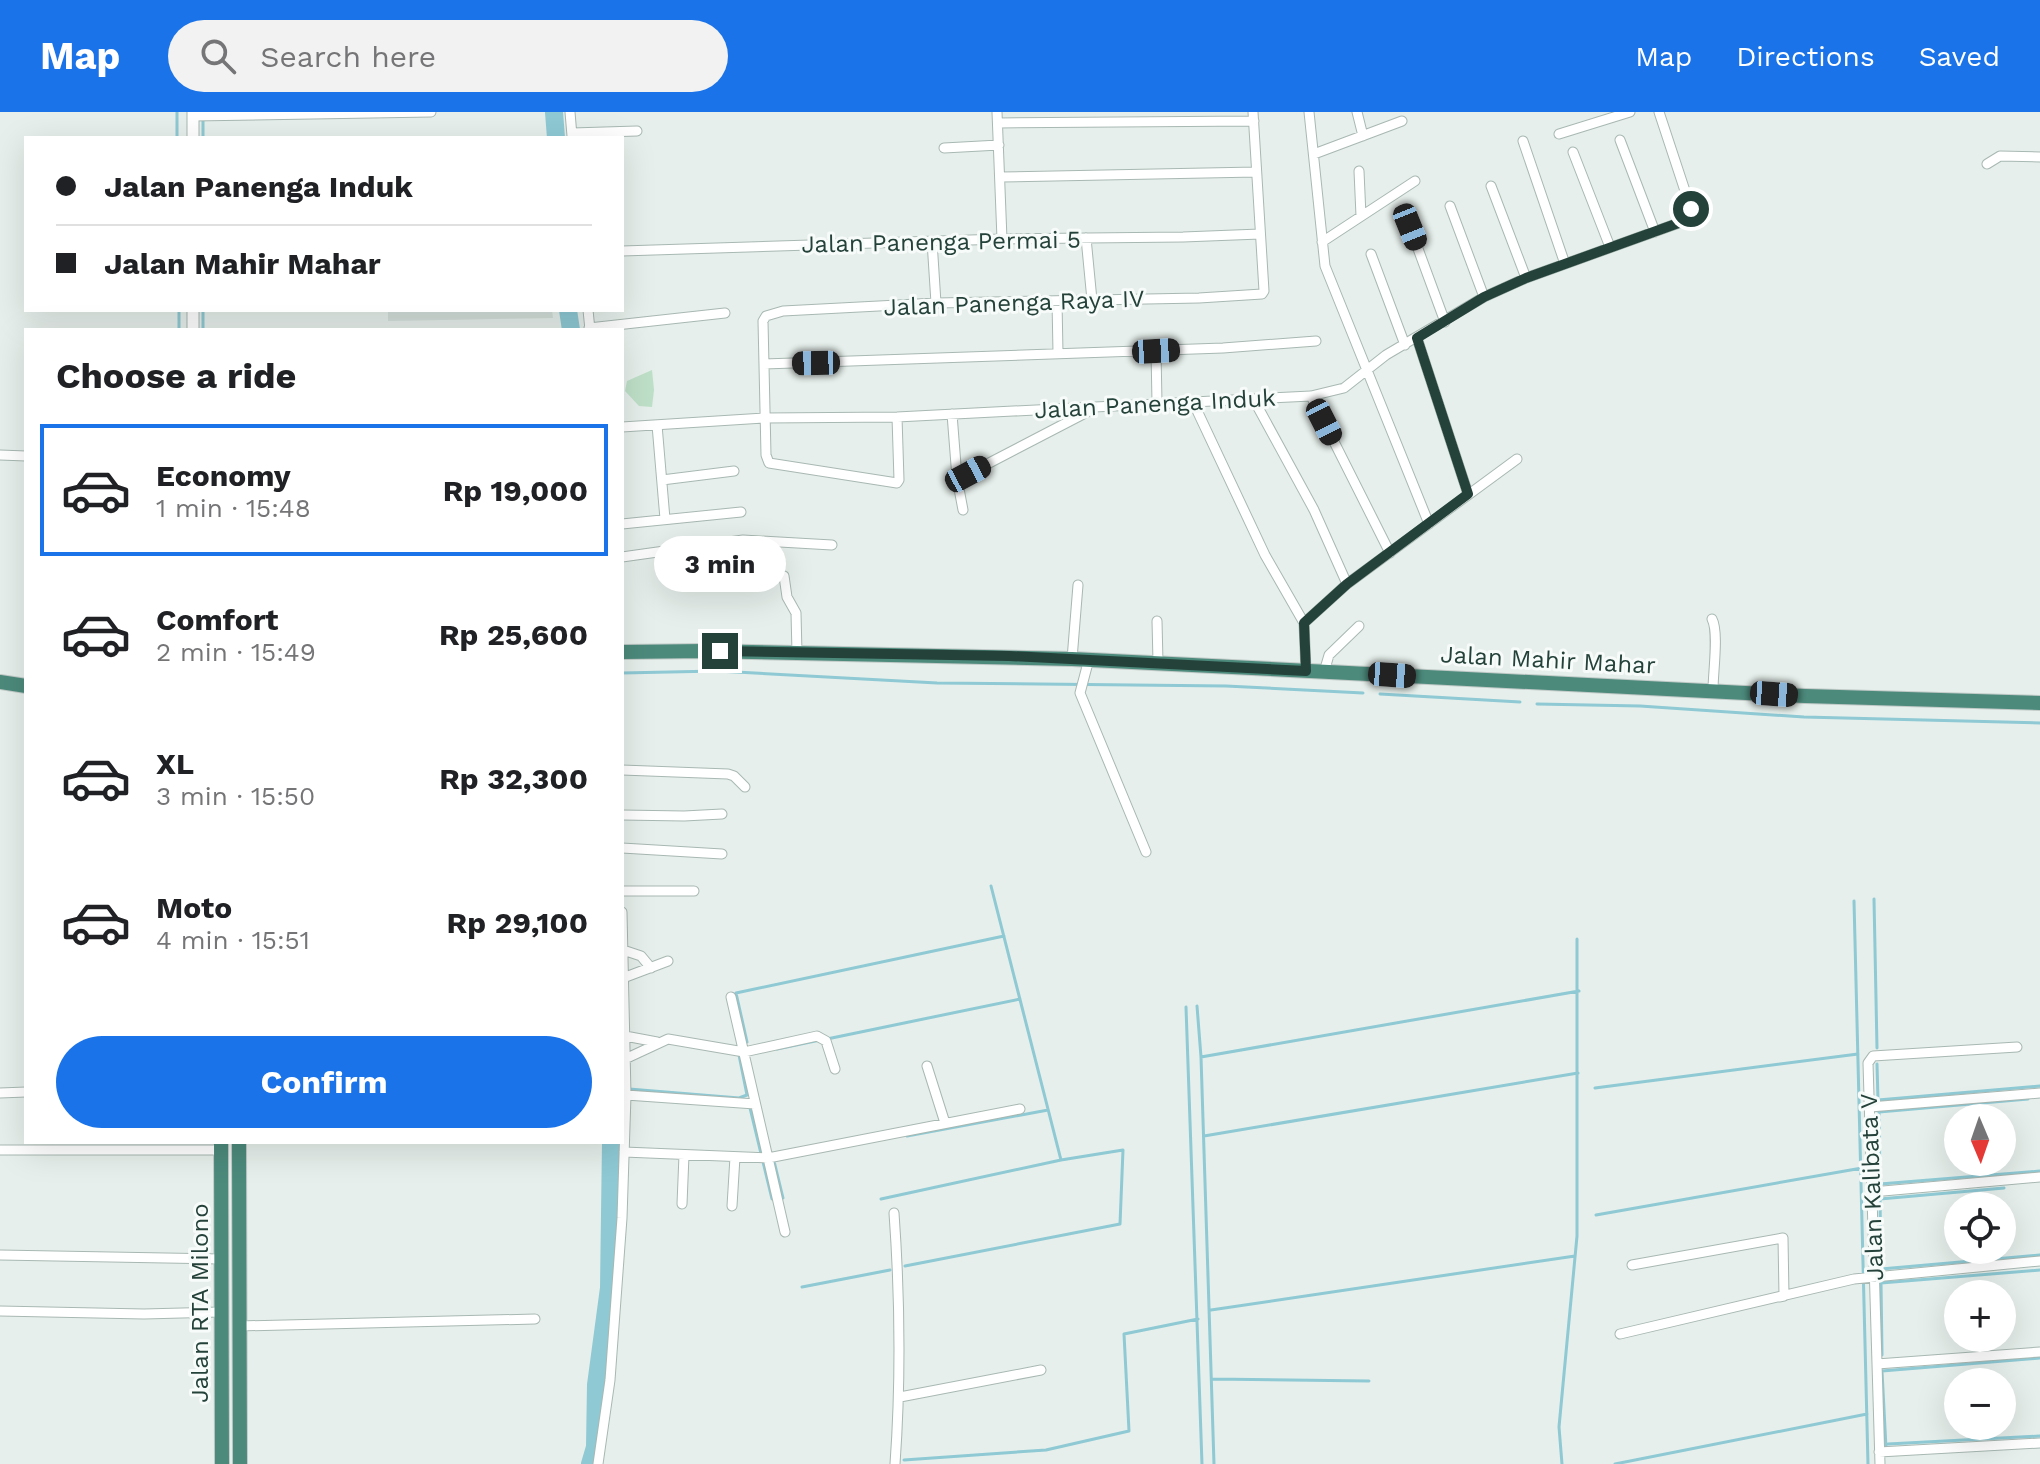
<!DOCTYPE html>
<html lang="en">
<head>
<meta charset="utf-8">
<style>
  :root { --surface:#fff; --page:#f2f2f2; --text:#202124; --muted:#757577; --line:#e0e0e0; --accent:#1a73e8 }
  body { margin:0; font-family:"Work Sans",sans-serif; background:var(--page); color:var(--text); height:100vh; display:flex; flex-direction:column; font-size:30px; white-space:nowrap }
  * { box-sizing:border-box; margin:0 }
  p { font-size:26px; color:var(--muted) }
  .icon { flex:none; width:44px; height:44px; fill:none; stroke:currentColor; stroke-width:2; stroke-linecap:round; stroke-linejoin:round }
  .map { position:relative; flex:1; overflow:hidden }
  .side { position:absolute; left:24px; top:216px; width:600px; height:816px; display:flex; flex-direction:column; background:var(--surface); border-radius:0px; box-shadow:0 8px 32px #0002 }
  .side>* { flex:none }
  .guide { position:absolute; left:24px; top:24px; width:600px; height:176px; border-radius:0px; box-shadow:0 8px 32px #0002; display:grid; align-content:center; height:176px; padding:0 32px; background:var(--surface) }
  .needle { width:52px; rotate:178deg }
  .buttons { position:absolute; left:1944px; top:992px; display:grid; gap:16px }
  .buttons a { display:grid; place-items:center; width:72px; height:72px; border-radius:50%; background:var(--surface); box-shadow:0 8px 32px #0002; font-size:40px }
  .end { position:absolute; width:36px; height:36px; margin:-18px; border:10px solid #24423a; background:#fff; box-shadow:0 0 0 4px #fff }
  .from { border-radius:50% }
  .bubble { position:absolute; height:56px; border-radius:28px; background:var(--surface); box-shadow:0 8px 32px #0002; font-size:26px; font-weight:700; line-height:56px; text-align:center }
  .car { position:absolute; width:24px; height:48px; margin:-24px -12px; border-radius:10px; box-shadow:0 0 6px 2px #0007; background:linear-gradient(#222 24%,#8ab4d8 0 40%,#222 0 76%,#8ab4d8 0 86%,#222 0) }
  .guide b { display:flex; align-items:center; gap:28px; height:76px; font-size:30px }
  .guide b+b { border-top:2px solid var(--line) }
  .guide i { width:20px; height:20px; background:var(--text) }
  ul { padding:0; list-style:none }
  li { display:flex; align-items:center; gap:24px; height:132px; margin:0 16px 12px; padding:0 16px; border:4px solid transparent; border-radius:0px }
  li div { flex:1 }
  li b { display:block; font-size:30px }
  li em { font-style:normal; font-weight:700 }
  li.on { border-color:var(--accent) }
  li>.icon { width:72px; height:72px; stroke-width:1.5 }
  h2 { padding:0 32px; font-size:36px; line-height:96px }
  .cta { display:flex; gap:16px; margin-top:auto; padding:16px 32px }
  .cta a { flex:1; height:92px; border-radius:48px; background:var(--accent); color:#fff; font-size:32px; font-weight:700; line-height:92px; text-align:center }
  header { display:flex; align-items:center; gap:48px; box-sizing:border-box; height:112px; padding:0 40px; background:var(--accent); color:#fff }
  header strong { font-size:38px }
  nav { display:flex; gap:44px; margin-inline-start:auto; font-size:28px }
  .search { width:560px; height:72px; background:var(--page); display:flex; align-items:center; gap:20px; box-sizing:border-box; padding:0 28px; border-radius:44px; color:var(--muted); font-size:30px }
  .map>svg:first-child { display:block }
  .built { fill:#d4dfda }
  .green { fill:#bfe0c8 }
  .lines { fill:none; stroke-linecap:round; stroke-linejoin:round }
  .stream { stroke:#8ec9d4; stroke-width:3 }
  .river { stroke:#8ec9d4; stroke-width:18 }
  .minor-casing { stroke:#a8b8b2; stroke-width:11 }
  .tertiary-casing { stroke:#a8b8b2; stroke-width:13 }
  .trunk-casing { stroke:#c2cac8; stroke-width:16 }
  .minor { stroke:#fff; stroke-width:9 }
  .tertiary { stroke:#fff; stroke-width:11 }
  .trunk { stroke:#4c8a7c; stroke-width:14 }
  .route { stroke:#24423a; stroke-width:10 }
  .labels { text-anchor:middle; stroke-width:6; stroke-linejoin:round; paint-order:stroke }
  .street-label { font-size:24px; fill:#24423a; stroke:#f7fbf9 }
</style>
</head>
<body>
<header>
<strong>Map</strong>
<div class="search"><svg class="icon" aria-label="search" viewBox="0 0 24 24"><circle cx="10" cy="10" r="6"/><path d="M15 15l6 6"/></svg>Search here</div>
<nav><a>Map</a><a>Directions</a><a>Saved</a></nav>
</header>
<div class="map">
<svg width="2040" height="1352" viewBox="0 0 2040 1352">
  <rect width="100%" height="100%" fill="#e6efeb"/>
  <!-- built -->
  <path class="built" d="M388,198H552L553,206L388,209Z"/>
  <!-- green -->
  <path class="green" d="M652,258L654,278L652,295L639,294L625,279L627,269Z"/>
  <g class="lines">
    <!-- stream -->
    <path class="stream" d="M554,6L557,26
      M177,26V0
      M203,26V6
      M179,198V218
      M203,198V218
      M574,198L575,218
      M622,561L717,559L937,571L1226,574L1363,581
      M1380,582L1520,590
      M1537,592L1640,594L1804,605L2040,611
      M1874,787L1877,936
      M1854,789L1868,1352
      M1197,894L1201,945L1214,1352
      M1186,895L1202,1352
      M827,927L1020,887
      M743,931L747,930L736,881L1004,824
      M777,937L820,928
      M1201,945L1579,879
      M1877,952L1878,988
      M1595,976L1858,942
      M629,977L739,986L747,983L739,943
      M1878,988L2040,974
      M750,996L772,1087L783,1086L774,1049L777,1048
      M1879,999L1880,1071
      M1879,1000L2028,987
      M907,1024L1048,998
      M1204,1024L1578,961
      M1880,1072L2040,1059
      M1880,1086L1881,1158
      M881,1087L1061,1048L991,774
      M1880,1087L2004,1076
      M1596,1103L1862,1056
      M905,1154L1120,1112L1123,1038L1061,1048
      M1881,1157L2040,1143
      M1881,1170L1882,1243
      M1881,1171L2040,1158
      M802,1175L890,1158
      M1211,1198L1575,1144
      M1212,1267L1369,1269
      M1888,1332L2040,1324
      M1886,1336L1882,1259L2040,1246
      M904,1348L1046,1338L1129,1319L1124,1222L1198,1207
      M1562,1352L1559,1315L1577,1124V827
      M1615,1352L1867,1302"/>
    <!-- river -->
    <path class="river" d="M554,0L556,26
      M568,198L571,218
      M590,1352L595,1335L596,1273L609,1176L611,1030"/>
    <defs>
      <path id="minor" d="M570,0L572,24
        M997,0L1002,127
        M1309,0L1325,154L1429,412
        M1357,0L1363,24
        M193,4L431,0
        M998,11L1254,9
        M572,21L637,19
        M1559,22L1630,0
        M1620,28L1655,120
        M1523,29L1565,152
        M944,36L999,33
        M1573,40L1610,135
        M1314,42L1402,9
        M1987,52L2000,44L2040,45
        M1359,59L1361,104
        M1001,65L1256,60
        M1491,74L1526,166
        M1450,94L1484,185
        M1410,115L1445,210
        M1086,126L1092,188
        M932,129L936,191
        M1322,130L1415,69
        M622,139L1002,127L1183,125L1260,122
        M1371,142L1405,233
        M1057,189L1058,241
        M588,198L590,218
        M589,216L725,201
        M1417,226L1468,382
        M1156,239L1157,291
        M764,252L1223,236L1316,229
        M1311,284L1390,441
        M1254,288L1314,398L1347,472
        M1193,290L1265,443L1304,511
        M952,302L957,366L968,362L1093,297
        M897,305L899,368L897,371L769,351L766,343L763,209L766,204L783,199L936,191L1199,186L1262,182L1264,179L1253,0
        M657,313L665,407
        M622,315L765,306L897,305L1311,284L1344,276L1386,243L1484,185L1526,166L1687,108L1691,97L1659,0
        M0,343L26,344
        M957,366L963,398
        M662,368L734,359
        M622,412L741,400
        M622,445L743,428L832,433
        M784,464L787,485L796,501L797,541
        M1712,507C1719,520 1713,560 1713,578
        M1157,509L1158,550
        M1072,547L1078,473
        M1089,547L1080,581L1146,740
        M1306,559L1304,511L1347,472L1517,347
        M1324,560L1329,543L1359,514
        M622,658L728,662L734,664L745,675
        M622,703L684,704L722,702
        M622,736L722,742
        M622,779H694
        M623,838L641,844L651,856
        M623,866L668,849
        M731,885L785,1120
        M625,924L657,930
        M625,947L668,927L744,940L817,924L826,929L835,957
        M927,954L945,1011
        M0,981L26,980
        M626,983L755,992
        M1870,995L2040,981
        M0,1038H221
        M624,1040L768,1046L1020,997
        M1872,1080L2040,1065
        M682,1092L684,1043
        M732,1094L735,1045
        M894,1101C900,1185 901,1268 895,1352
        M0,1143L221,1147
        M1632,1153L1783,1126L1784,1184L1779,1185
        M0,1199L144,1202L220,1200
        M239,1214L535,1207
        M1620,1222L1854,1167L2040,1149
        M1877,1252L2040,1240
        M900,1285L1041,1258
        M1879,1340L2040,1331
        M598,1352L610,1268L622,1106L626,983L622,800
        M1880,1352L1868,951L1873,944L2017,935"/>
      <path id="tertiary" d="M193,26V0
        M193,198V218"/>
      <path id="trunk" d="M622,540L704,539L1072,547L1805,584L2040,591
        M0,570L26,574
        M221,1030L222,1352
        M239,1030L240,1352"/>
    </defs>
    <!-- minor casing -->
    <use href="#minor" class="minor-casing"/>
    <!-- tertiary casing -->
    <use href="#tertiary" class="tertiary-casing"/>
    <!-- trunk casing -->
    <use href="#trunk" class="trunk-casing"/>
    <!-- minor -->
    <use href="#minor" class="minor"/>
    <!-- tertiary -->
    <use href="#tertiary" class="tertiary"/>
    <!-- trunk -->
    <use href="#trunk" class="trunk"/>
  </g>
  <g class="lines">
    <!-- route -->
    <path class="route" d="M720,539L1009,544L1306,559L1304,511L1347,472L1468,382L1417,226L1484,185L1526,166L1684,109L1689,105L1691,97"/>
  </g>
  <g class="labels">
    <!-- street labels -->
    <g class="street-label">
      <text transform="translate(941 130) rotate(-1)" y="8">Jalan Panenga Permai 5</text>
      <text transform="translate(1014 191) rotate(-2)" y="8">Jalan Panenga Raya IV</text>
      <text transform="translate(1155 292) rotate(-3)" y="8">Jalan Panenga Induk</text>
      <text transform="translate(1548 548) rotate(3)" y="8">Jalan Mahir Mahar</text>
      <text transform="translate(1872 1075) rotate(-92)" y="8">Jalan Kalibata V</text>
      <text transform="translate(200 1191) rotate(-90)" y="8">Jalan RTA Milono</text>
    </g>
  </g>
</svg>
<div class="buttons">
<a><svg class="needle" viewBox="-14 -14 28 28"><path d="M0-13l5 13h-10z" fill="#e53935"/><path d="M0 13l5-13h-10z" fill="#757577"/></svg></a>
<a><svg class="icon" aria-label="locate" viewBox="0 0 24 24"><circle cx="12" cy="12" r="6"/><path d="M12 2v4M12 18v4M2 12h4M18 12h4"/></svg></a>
<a>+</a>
<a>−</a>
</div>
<i class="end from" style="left:1691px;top:97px"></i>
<i class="end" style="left:720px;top:539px"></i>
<div class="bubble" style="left:654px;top:424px;width:132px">3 min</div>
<i class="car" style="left:1410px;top:115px;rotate:158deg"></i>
<i class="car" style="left:1156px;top:239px;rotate:87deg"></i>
<i class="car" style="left:816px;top:251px;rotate:269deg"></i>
<i class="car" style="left:1324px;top:310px;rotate:153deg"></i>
<i class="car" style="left:968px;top:362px;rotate:62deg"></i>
<i class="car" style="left:1392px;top:563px;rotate:94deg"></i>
<i class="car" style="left:1774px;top:582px;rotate:94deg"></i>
<div class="guide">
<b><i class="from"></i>Jalan Panenga Induk</b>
<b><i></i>Jalan Mahir Mahar</b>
</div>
<section class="side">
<h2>Choose a ride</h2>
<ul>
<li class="on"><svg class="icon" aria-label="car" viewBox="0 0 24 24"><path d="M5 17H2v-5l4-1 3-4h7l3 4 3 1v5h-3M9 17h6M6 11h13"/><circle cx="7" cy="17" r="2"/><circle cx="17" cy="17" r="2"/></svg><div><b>Economy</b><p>1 min · 15:48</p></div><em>Rp 19,000</em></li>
<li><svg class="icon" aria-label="car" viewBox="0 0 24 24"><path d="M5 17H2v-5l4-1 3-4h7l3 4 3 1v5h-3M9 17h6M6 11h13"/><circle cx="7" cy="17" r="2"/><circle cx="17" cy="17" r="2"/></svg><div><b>Comfort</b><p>2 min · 15:49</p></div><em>Rp 25,600</em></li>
<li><svg class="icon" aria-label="car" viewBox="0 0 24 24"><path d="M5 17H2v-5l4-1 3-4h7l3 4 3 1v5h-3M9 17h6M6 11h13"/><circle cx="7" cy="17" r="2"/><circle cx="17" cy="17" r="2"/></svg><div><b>XL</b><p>3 min · 15:50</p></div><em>Rp 32,300</em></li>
<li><svg class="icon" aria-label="car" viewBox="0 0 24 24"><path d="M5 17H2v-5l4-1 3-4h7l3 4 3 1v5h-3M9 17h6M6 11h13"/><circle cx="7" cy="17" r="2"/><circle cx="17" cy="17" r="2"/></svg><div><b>Moto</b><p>4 min · 15:51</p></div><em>Rp 29,100</em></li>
</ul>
<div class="cta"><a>Confirm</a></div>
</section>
</div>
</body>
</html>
